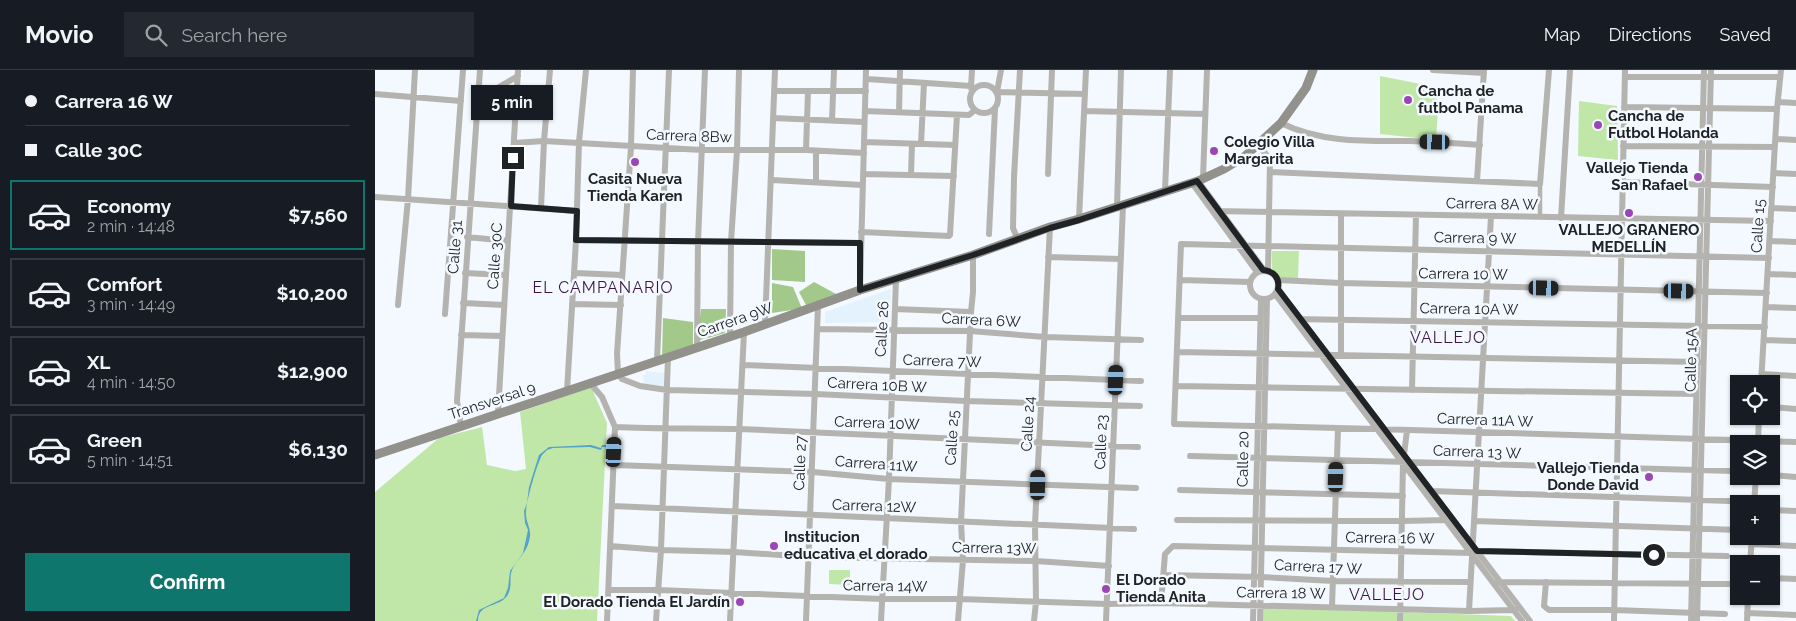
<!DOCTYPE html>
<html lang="en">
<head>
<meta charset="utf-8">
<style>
  :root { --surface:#171b24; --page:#242831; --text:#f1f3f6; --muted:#9ea1a6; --line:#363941; --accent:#0f766e }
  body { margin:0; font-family:Raleway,sans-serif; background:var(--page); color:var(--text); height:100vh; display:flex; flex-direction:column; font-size:19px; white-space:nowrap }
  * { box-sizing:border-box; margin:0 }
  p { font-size:16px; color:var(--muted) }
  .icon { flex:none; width:28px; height:28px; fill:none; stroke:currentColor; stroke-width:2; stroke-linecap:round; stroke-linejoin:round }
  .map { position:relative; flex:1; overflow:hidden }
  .panel { display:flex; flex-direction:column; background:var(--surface); width:375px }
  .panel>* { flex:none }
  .top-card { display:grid; align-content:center; height:110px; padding:0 25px; background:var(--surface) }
  .controls { position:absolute; left:1355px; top:305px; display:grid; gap:10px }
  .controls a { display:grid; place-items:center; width:50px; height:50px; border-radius:0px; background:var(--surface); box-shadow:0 1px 4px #0004; font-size:25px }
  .end { position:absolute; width:22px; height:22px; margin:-11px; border:6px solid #202325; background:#fff; box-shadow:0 0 0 2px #fff }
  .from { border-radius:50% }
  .bubble { position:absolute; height:35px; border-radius:0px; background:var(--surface); box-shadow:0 1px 4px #0004; font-size:16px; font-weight:700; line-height:35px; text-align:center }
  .car { position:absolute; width:15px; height:30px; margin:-15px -8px; border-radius:6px; box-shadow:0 0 4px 1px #0007; background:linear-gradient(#222 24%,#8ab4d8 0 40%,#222 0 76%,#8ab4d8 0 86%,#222 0) }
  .top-card b { display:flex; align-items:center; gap:18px; height:48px; font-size:19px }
  .top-card b+b { border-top:1px solid var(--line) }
  .top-card i { width:12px; height:12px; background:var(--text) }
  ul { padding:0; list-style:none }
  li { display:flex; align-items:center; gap:15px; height:70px; margin:0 10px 8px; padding:0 15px; border:2px solid var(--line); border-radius:0px }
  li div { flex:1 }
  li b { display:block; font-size:19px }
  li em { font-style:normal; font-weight:700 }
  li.current { border-color:var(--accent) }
  li>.icon { width:45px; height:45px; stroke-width:1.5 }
  .cta { display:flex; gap:10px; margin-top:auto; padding:10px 25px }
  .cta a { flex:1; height:58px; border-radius:0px; background:var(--accent); color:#fff; font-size:20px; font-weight:700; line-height:58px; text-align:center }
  header { display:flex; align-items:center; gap:30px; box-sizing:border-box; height:70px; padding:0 25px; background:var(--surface); border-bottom:1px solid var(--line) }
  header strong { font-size:24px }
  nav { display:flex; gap:28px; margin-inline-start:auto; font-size:18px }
  .search { width:350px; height:45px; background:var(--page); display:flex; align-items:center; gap:12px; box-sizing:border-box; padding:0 18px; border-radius:0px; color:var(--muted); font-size:19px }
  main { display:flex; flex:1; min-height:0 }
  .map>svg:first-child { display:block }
  .built { fill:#e4f2fe }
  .green { fill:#c0e7a8 }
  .forest { fill:#a2c98a }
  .water { fill:#54a3c8 }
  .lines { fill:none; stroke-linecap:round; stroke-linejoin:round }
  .pedestrian { stroke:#b4b3af; stroke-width:4.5 }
  .minor { stroke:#b4b3af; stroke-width:6 }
  .secondary { stroke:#93918c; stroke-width:9 }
  .route { stroke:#202325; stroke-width:6 }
  .poi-dot { fill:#9a47b5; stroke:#f3f9fe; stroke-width:2 }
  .labels { text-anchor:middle; stroke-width:5; stroke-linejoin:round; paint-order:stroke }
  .poi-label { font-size:15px; font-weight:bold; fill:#202325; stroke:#f3f9fe; text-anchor:start }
  .street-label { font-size:15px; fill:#202325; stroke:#f3f9fe }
  .neighbourhood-label { font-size:16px; letter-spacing:1px; fill:#3c1449; stroke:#f3f9fe }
</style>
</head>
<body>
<header>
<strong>Movio</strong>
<div class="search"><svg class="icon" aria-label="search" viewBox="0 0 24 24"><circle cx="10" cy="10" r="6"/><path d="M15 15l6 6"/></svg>Search here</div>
<nav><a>Map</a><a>Directions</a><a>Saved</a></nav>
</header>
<main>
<section class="panel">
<div class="top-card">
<b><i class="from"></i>Carrera 16 W</b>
<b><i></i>Calle 30C</b>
</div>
<ul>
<li class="current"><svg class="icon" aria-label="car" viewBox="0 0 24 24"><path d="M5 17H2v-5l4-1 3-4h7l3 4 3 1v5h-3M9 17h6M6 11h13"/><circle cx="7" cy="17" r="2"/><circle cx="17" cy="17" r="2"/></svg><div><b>Economy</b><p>2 min · 14:48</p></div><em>$7,560</em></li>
<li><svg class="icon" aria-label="car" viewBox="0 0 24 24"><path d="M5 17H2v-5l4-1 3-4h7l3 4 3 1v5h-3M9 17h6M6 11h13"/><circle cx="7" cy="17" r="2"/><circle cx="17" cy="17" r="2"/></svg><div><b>Comfort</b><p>3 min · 14:49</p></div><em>$10,200</em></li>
<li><svg class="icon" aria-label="car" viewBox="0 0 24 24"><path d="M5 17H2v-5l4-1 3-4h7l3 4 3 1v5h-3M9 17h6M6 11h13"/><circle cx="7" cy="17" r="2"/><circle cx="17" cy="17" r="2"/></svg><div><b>XL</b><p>4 min · 14:50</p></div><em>$12,900</em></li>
<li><svg class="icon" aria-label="car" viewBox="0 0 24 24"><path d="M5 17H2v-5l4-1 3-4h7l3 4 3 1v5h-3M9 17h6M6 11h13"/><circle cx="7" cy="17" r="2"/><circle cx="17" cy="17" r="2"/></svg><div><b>Green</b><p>5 min · 14:51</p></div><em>$6,130</em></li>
</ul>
<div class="cta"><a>Confirm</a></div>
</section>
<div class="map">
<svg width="1421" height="551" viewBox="0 0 1421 551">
  <rect width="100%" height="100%" fill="#f3f9fe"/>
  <!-- built -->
  <path class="built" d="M516,219L515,252L450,253V242Z
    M271,301L290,303L289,317L269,315L268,305H271Z"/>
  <!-- green -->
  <path class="green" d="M1005,6L1061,17L1063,39L1061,70L1005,64Z
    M1204,31L1242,36L1243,90L1203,86Z
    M897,181H924L923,210H907L897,199Z
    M216,317L232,353L222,551H0V422L64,368L107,357L112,395L140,401L151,399L145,342Z
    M454,500H475V515L454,514Z
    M888,538L1022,541V551H888Z
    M1028,542L1136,546L1140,551H1028Z"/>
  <!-- forest -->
  <path class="forest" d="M397,179L430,181V212L397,210Z
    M439,212L463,225L431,235L424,222Z
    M397,213L418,217L428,241L423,239L397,243Z
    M326,239H351L350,263L322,271Z
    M288,248L318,252V274L319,277L287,288Z"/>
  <!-- water -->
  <path class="water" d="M216,375L226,378L227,375H231V377H227L226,380L215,377L178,378L172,380L167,385C162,394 150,435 151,444C151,452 156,459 155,466C153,483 143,487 137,500C134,507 137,515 134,522C128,539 103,531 103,551H101L104,540L129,528L133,518L135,501L148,483L153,460L150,453L149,441L152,433L154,417L164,385L174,377Z"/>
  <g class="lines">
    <!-- pedestrian -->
    <path class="pedestrian" d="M1165,147V114"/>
    <!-- minor -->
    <path class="minor" d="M258,0L256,77L242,284L243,303L247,309L265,316L292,320L440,324L591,331L765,336
      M626,0L622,22L710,24
      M1058,0L1109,3
      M1250,7H1405
      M492,9L596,16
      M595 29a14 14 0 1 1 28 0a14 14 0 1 1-28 0Z
      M596,18L597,0
      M399,21H491
      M0,24L86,31
      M103,29L143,6
      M1403,32L1421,33
      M1249,37L1402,39
      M490,41L594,45L600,40
      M709,41L830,44
      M524,42L525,0
      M398,48L489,52
      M457,50L459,0
      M906,53C946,73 992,71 1035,71C1058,72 1081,73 1105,75
      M1401,69L1421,70
      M489,72L580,75
      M139,73L169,71L327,80H431L489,83
      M546,74L549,13
      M883,75L895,89L893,201
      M1248,76L1400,77
      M431,80L433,21
      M896,102L1165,114L1174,0
      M1399,103L1421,104
      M488,104L579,106
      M673,104L677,0
      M536,105L537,74
      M828,108L832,0
      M397,110L487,115
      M823,111L889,200
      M1102,111L1109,0
      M441,112V81
      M1248,112L1398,117
      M817,113L882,202
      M790,121L795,0
      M0,127L202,141
      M742,137L746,0
      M166,138L169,71L175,0
      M1397,138L1421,139
      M838,141L1396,151
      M1186,148L1195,0
      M704,149L711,0
      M486,162L574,166L575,165L582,45
      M614,164L620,39
      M92,167L133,171
      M201,170L485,173
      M643,170L638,158L639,107L645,0
      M1395,171L1421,172
      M673,187L746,189
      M1394,188L806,174L799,354L1002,359L1421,372
      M875 215a14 14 0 1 1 28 0a14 14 0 1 1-28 0Z
      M90,203L130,205
      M200,203L247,205
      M1393,204L1421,205
      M805,210L875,212
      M903,210L966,213L1392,223
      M903,219L1155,551
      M485,220L491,0
      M900,224L1147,551
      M88,233L129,235
      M197,234L246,235
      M23,235L33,129L40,0
      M1391,237L1421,238
      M520,239L596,242
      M70,244L88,0
      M803,248H885
      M919,249L1390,257
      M390,255L400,0
      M443,259L595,261L670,267L766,270
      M86,265L127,266
      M355,266L356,172L362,80L364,0
      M1389,270L1421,271
      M322,277L323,172L330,0
      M802,282L1325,292
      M966,284V144
      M282,291L294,0
      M368,295L766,311
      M1387,304L1421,306
      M215,313L227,327L240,357L232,551
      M1386,314L1402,39L1406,0
      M801,316L1321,324
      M1037,320L1041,145
      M192,321L201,170L204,72L211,0
      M1396,337L1421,339
      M123,343L143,0
      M86,356L82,331L105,0
      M240,357C282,359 324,358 365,359C498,364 630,372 763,377
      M1383,372L1384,346
      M1029,385L1032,360
      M815,386L1358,401
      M239,395L438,402L514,409L761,418
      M1396,405L1421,407
      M805,420L1028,426
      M1056,421L1354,431
      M1379,434L1381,406
      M238,436L759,459
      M1396,440L1421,441
      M802,450L1027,451L1074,450
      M1099,451L1364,460
      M1377,474L1421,476
      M235,476L286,480L359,482L435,487L661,491L734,496
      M1375,494L1377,466
      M789,505L886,507L958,511L1095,512
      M1396,508L1421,509
      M1122,512L1354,514
      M1171,512L1169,536L1174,540H1239L1350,544
      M234,520H283L507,529H585L732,534L786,533L1094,541L1139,540L1145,538
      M786,533L790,484L798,476L1097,483L1102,481L1352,486
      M957,537L963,358
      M1094,541L1116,146
      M1372,543L1421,545
      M281,551L286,480L293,287
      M355,551L369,262
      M431,551L443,235
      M506,551L514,409L521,209
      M583,551L588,490L586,452L596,242L598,222V185
      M659,551L661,532L660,454L675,157
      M731,551L748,135
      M878,551L886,229
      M885,551L892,229
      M1025,551L1028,392
      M1239,551L1250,0
      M1316,551L1329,0
      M1322,551L1336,0
      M1372,551L1373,526"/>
    <!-- secondary -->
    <path class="secondary" d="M0,385L369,262L485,220L598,185L675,157L704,149L823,111L849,99L869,87L906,53L931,18L938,0"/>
  </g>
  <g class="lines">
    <!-- route -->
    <path class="route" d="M138,88L136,136L202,141L201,170L485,173V220L598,185L675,158L704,150L822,111L888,200C899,201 905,208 903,219L1102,481L1279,485"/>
  </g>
  <!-- markers -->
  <g class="poi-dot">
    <circle cx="1033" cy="30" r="5"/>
    <circle cx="1223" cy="55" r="5"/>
    <circle cx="839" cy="81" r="5"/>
    <circle cx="260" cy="92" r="5"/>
    <circle cx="1323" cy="107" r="5"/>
    <circle cx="1254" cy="143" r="5"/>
    <circle cx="1274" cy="407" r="5"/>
    <circle cx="399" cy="476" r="5"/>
    <circle cx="731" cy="519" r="5"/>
    <circle cx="365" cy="532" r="5"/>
  </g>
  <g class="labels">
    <!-- poi labels -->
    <g class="poi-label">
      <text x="1043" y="26">Cancha de<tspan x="1043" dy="17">futbol Panama</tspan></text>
      <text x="1233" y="51">Cancha de<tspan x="1233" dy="17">Futbol Holanda</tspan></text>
      <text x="849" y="77">Colegio Villa<tspan x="849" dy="17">Margarita</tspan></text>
      <text x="1313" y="103" text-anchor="end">Vallejo Tienda<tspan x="1313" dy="17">San Rafael</tspan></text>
      <text x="260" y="114" text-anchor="middle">Casita Nueva<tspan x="260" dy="17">Tienda Karen</tspan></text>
      <text x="1254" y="165" text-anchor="middle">VALLEJO GRANERO<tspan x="1254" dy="17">MEDELLÍN</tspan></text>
      <text x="1264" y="403" text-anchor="end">Vallejo Tienda<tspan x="1264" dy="17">Donde David</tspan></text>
      <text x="409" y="472">Institucion<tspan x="409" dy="17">educativa el dorado</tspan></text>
      <text x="741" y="515">El Dorado<tspan x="741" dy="17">Tienda Anita</tspan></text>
      <text x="355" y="537" text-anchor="end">El Dorado Tienda El Jardín</text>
    </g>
    <!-- street labels -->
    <g class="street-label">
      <text transform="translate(314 66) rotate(2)" y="5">Carrera 8Bw</text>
      <text transform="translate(1117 134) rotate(1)" y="5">Carrera 8A W</text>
      <text transform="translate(1383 156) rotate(-87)" y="5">Calle 15</text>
      <text transform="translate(1100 168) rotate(1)" y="5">Carrera 9 W</text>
      <text transform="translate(80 177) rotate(-86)" y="5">Calle 31</text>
      <text transform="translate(120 186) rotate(-86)" y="5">Calle 30C</text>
      <text transform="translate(1088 204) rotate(1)" y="5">Carrera 10 W</text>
      <text transform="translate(1094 239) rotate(1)" y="5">Carrera 10A W</text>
      <text transform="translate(360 250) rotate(-19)" y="5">Carrera 9W</text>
      <text transform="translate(606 250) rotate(3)" y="5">Carrera 6W</text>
      <text transform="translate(507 259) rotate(-87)" y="5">Calle 26</text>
      <text transform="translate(1316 290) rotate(-89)" y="5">Calle 15A</text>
      <text transform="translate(567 291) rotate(2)" y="5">Carrera 7W</text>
      <text transform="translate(502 315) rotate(3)" y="5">Carrera 10B W</text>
      <text transform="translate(117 331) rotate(-18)" y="5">Transversal 9</text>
      <text transform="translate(1110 350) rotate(2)" y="5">Carrera 11A W</text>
      <text transform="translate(502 353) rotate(2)" y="5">Carrera 10W</text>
      <text transform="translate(653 354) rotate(-87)" y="5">Calle 24</text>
      <text transform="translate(577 368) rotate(-87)" y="5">Calle 25</text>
      <text transform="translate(726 372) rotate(-88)" y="5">Calle 23</text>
      <text transform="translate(1102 382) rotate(2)" y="5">Carrera 13 W</text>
      <text transform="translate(868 389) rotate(-89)" y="5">Calle 20</text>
      <text transform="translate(425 393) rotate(-88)" y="5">Calle 27</text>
      <text transform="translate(501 394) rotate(4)" y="5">Carrera 11W</text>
      <text transform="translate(499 436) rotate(2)" y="5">Carrera 12W</text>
      <text transform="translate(1015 468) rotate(1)" y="5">Carrera 16 W</text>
      <text transform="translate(619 478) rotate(1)" y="5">Carrera 13W</text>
      <text transform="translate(943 497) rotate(3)" y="5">Carrera 17 W</text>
      <text transform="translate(510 516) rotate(1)" y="5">Carrera 14W</text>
      <text transform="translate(906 523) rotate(1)" y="5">Carrera 18 W</text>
    </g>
    <!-- neighbourhood labels -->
    <g class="neighbourhood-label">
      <text x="228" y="223">EL CAMPANARIO</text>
      <text x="1073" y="273">VALLEJO</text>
      <text x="1012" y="530">VALLEJO</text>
    </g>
  </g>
</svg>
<div class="controls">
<a><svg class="icon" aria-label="locate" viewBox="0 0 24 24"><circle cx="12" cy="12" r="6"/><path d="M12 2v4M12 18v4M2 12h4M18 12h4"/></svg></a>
<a><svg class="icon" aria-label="layers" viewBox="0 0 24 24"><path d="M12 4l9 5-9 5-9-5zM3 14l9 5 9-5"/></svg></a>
<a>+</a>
<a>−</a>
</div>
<i class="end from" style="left:1279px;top:485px"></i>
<i class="end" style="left:138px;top:88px"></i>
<div class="bubble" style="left:96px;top:15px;width:82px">5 min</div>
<i class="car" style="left:1060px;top:72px;rotate:271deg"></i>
<i class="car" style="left:1169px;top:218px;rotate:91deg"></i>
<i class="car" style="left:1304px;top:221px;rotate:91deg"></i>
<i class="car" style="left:741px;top:310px;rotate:2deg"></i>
<i class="car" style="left:239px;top:382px;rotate:3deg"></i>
<i class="car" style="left:961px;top:407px;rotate:2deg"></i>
<i class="car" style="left:663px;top:415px;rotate:1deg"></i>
</div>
</main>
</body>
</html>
